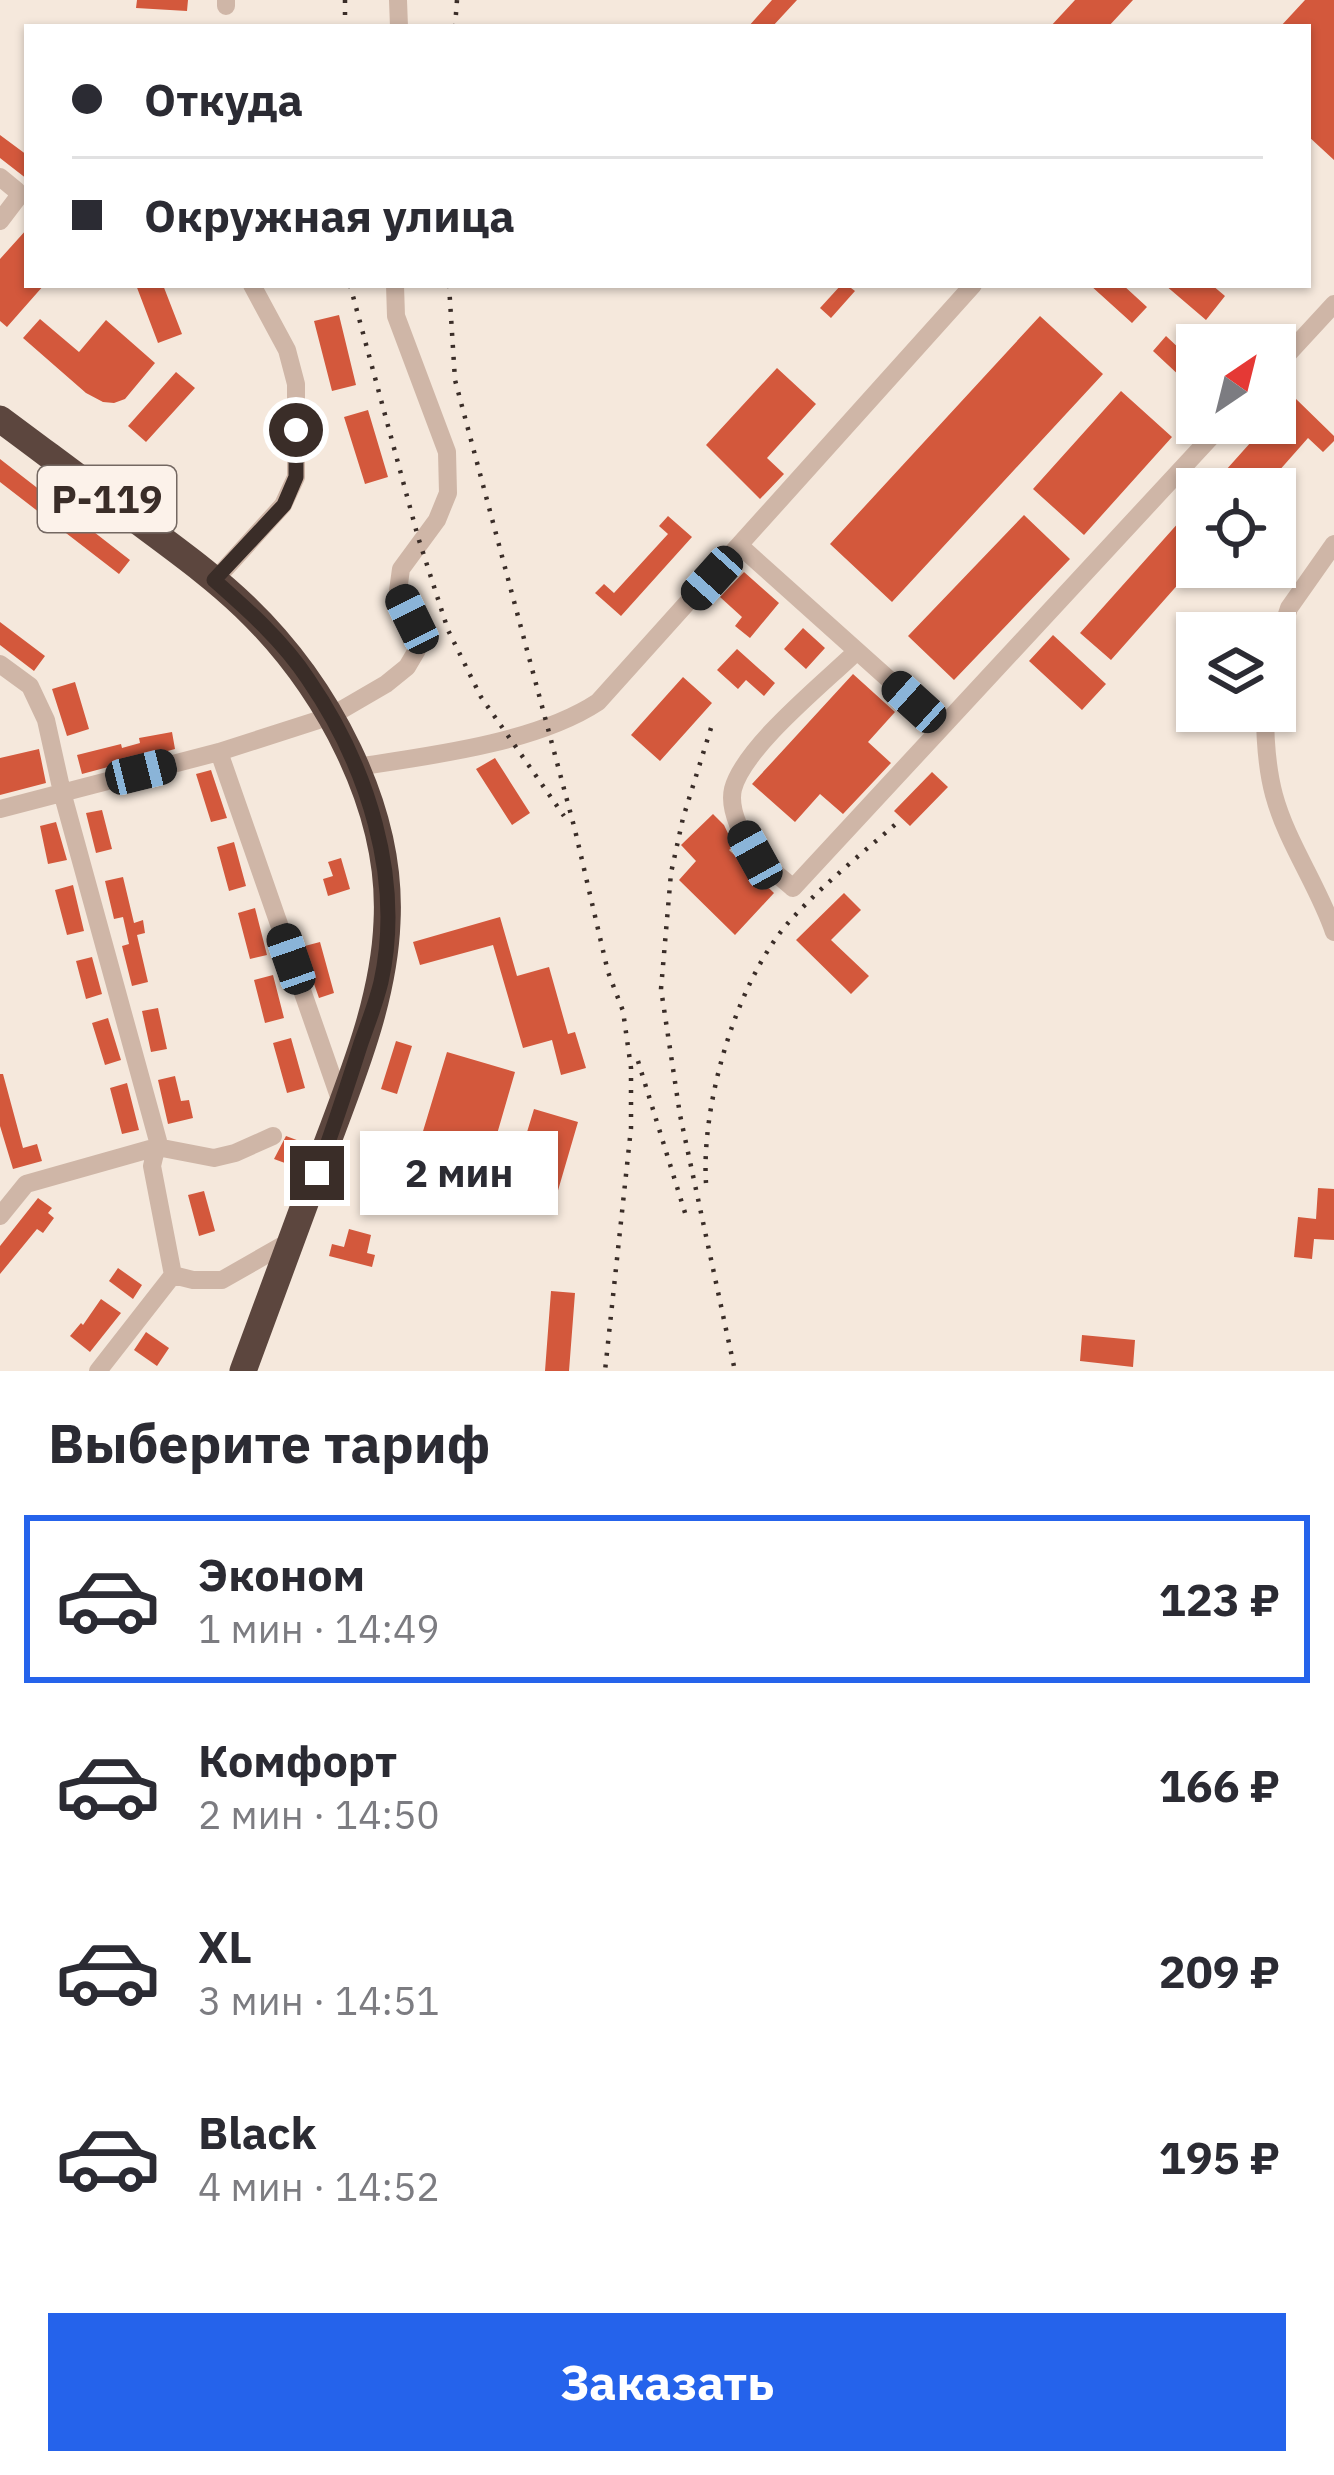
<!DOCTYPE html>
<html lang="ru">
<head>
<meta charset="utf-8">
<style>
  :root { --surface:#fff; --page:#f2f2f3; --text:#2b2b33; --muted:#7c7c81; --line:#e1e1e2; --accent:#2563eb }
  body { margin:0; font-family:"IBM Plex Sans",sans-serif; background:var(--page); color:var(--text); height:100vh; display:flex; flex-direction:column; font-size:45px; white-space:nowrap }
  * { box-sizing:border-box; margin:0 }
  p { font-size:39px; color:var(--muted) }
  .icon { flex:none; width:66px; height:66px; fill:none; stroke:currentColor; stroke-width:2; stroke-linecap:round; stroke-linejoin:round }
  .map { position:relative; height:1371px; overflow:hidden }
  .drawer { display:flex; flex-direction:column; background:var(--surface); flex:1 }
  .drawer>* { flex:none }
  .banner { position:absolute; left:24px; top:24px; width:1287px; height:264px; border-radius:0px; box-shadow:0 3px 9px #0004; display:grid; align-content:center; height:264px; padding:0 48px; background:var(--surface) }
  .needle { width:78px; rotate:35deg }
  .fabs { position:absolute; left:1176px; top:324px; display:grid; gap:24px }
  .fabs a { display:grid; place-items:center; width:120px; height:120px; border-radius:0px; background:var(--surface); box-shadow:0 3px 9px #0004; font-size:60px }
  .end { position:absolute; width:54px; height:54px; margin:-27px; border:15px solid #3a2d28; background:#fff; box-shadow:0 0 0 6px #fff }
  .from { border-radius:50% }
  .bubble { position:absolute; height:84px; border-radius:0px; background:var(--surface); box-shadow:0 3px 9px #0004; font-size:39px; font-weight:700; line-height:84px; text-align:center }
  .car { position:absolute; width:36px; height:72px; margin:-36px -18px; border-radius:15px; box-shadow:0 0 9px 3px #0007; background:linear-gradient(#222 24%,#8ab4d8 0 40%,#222 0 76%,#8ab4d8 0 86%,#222 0) }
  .banner b { display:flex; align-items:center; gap:42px; height:114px; font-size:45px }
  .banner b+b { border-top:3px solid var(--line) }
  .banner i { width:30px; height:30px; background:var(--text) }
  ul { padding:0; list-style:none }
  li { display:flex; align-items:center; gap:36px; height:168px; margin:0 24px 18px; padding:0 24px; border:6px solid transparent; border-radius:0px }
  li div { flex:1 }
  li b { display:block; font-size:45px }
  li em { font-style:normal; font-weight:700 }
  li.current { border-color:var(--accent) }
  li>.icon { width:108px; height:108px; stroke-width:1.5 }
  h2 { padding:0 48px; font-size:54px; line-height:144px }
  .cta { display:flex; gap:24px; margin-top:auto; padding:24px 48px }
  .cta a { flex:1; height:138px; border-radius:0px; background:var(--accent); color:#fff; font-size:48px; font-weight:700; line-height:138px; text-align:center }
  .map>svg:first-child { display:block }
  .building { fill:#d3583c }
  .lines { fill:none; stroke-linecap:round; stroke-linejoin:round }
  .minor { stroke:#cfb6a7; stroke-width:18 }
  .highway { stroke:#5c463e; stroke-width:27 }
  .rail { stroke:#3a2d28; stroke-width:4.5; stroke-dasharray:3 9; stroke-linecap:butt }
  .route { stroke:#3a2d28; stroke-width:15 }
  .labels { text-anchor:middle; stroke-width:9; stroke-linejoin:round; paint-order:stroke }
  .shield { fill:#fcf2ea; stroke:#746862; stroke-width:3 }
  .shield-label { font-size:39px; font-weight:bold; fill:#3a2d28 }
</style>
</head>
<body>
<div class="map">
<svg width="1334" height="1371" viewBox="0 0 1334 1371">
  <rect width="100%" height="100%" fill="#f5e8dc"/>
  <!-- building -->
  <path class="building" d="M137,0H188L187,11L136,8Z
    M772,0H797L772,27H748Z
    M1075,0H1133L1108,27H1050Z
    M1305,0H1334V160L1308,136V27H1280Z
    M0,135L27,155V179L0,158Z
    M27,229V285H44L7,327L0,321V259Z
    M136,285H163L182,334L158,343Z
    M841,285H847L855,291L831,318L820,308Z
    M1090,285H1123L1147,307L1132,323Z
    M1165,285H1212L1225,296L1206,320Z
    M339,315L356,385L332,391L314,321Z
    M1040,316L1103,374L892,602L830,544Z
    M40,319L79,352L106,320L155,363L125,399L114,403L103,402L86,393L23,338Z
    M1166,336L1197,365V392L1153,351Z
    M777,368L816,404L767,458L784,474L760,499L706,445Z
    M176,372L195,388L146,442L128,426Z
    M1121,391L1172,437L1084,535L1033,489Z
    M1294,397L1334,436V441L1323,452L1308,438L1263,489H1209L1268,423H1275V416Z
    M368,410L388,477L365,484L344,417Z
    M0,459L130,560L119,574L0,482Z
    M1197,502V563L1111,660L1080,633Z
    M1024,515L1070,559L954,680L908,636Z
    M668,516L692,537L621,616L595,593L604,584L614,593L668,534L659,526Z
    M744,572L779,603L750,638L735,626L742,617L720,597Z
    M0,622L45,656L34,671L0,645Z
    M803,628L825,648L806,669L784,649Z
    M1053,635L1106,684L1082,710L1029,661Z
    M737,649L775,683L764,696L746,680L738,689L717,670Z
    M853,674L895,712L868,742L891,763L843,814L820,794L795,822L752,784Z
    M683,677L712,703L660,761L631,735Z
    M75,682L89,729L67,736L52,689Z
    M172,732L175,749L82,774L77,755L121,744L122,748L140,743L139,738Z
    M39,749L46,783L0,795V758Z
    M495,758L530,813L512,825L476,769Z
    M211,770L227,818L211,822L196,774Z
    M932,772L948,787L910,826L894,811Z
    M102,810L112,849L96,853L86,813Z
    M713,814L724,825L734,846L729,850L774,893L735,935L679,880L696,861L681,845Z
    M56,822L67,860L48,864L40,826Z
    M234,842L246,886L229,891L217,847Z
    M341,858L350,889L328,896L323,879L333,876L328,862Z
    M123,877L134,923L143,920L145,933L137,935L148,982L132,986L122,946L129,944L123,917L114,919L105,881Z
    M73,885L84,931L67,935L55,890Z
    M844,893L861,910L831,940L869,976L851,994L796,940Z
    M255,908L267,955L250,959L238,913Z
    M500,917L517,976L549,967L568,1034L575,1032L586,1068L561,1075L552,1040L523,1048L493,945L420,965L413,942Z
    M320,942L334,993L319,998L301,947Z
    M92,957L102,994L86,999L76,961Z
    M273,975L284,1018L265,1023L254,980Z
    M158,1008L167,1049L151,1052L142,1011Z
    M108,1018L121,1060L105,1065L92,1023Z
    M291,1038L305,1088L287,1093L273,1043Z
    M396,1041L412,1046L397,1094L381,1089Z
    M447,1052L515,1072L486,1172L417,1151Z
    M0,1074H3L23,1148L37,1144L42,1161L13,1169L0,1126Z
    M175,1076L181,1101L189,1100L193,1118L168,1124L158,1080Z
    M127,1083L139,1130L122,1134L110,1088Z
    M534,1109L578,1122L552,1211L507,1198Z
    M286,1136L302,1142L293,1166L274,1159Z
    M1318,1188L1334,1189V1240L1314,1239L1312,1259L1294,1257L1298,1217L1316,1219Z
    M204,1191L215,1231L199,1236L188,1195Z
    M38,1198L52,1208L48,1213L54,1218L43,1233L37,1229L0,1274V1246Z
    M349,1229L371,1235L367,1253L375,1255L372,1267L329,1256L332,1244L344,1247Z
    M118,1268L142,1285L133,1299L109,1281Z
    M551,1291L575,1293L569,1371H545Z
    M101,1299L121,1313L90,1352L70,1336L81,1323L83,1325Z
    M146,1332L169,1348L157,1366L134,1350Z
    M1082,1335L1135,1340L1133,1367L1080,1361Z"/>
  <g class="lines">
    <!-- minor -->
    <path class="minor" d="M398,0L399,27
      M226,6V0
      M0,177L17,191L19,196L0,221
      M1275,368L1334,304
      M740,546L942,727
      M214,581L283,505L296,477V384L287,350L252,285
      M857,651C824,683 744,747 733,789C728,810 744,842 758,857C768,868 782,878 793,888L1224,423
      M1275,651L1289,608L1334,544
      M0,664L30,686L46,720L62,792L158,1141L152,1166L173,1275L98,1371
      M1265,711C1265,738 1267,769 1274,795C1287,843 1318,885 1334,932
      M219,752L342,1105
      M356,767C429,756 536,743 598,702L973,285
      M0,809L219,752L331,716L386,684L407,667L417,650L412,619L398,591L401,569L437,520L448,493L447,452L396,316L395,285
      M0,1216L26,1184L157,1147L214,1158L235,1153L273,1136
      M173,1275L193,1280H222L292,1240"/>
    <!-- highway -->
    <path class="highway" d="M0,419C46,453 92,488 139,522C175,549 213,576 245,607C326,685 393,807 387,922C384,1000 352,1077 325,1149C298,1223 271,1297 243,1371"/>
    <!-- rail -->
    <path class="rail" d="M345,0V27
      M455,27L457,0
      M350,285L418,537L448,630L481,697L564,816
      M449,285L455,380L575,830L608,972L623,1011L631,1068V1128L605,1371
      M711,728L683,818L671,873L661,989L680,1115L735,1371
      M638,1061L686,1216
      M706,1183C701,1105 736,983 788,923C821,886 860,855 897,823"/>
  </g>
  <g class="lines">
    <!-- route -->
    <path class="route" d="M296,430V477L284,505L214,580C248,610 283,641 308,679C367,765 404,878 381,982C376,1003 368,1023 361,1043C347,1087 333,1130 317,1173"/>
  </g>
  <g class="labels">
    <!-- shield labels -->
    <rect class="shield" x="38" y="466" width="138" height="66" rx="9"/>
    <g class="shield-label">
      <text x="107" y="513">Р-119</text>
    </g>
  </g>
</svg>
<div class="fabs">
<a><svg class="needle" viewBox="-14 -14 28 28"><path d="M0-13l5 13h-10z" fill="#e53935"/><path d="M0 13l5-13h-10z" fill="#7c7c81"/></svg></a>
<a><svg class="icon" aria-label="locate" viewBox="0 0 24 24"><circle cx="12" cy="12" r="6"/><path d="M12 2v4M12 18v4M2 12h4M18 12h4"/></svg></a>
<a><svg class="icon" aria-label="layers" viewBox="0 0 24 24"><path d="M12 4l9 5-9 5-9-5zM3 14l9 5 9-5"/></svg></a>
</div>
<i class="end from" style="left:296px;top:430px"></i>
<i class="end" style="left:317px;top:1173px"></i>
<div class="bubble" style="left:360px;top:1131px;width:198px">2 мин</div>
<i class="car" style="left:712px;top:578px;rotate:222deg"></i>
<i class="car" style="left:412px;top:619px;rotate:334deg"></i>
<i class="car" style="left:914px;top:702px;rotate:312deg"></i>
<i class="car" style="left:141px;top:772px;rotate:76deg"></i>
<i class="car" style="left:755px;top:855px;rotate:331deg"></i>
<i class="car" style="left:291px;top:959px;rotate:341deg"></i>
<div class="banner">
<b><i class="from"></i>Откуда</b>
<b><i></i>Окружная улица</b>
</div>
</div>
<section class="drawer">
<h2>Выберите тариф</h2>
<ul>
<li class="current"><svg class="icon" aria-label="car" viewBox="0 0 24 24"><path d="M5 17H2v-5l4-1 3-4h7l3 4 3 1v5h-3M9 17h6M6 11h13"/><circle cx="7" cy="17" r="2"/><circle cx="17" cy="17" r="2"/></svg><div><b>Эконом</b><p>1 мин · 14:49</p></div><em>123 ₽</em></li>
<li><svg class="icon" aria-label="car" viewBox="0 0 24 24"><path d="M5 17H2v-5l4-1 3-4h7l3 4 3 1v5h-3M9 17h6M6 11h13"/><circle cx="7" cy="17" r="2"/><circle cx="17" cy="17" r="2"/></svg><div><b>Комфорт</b><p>2 мин · 14:50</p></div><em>166 ₽</em></li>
<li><svg class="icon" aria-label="car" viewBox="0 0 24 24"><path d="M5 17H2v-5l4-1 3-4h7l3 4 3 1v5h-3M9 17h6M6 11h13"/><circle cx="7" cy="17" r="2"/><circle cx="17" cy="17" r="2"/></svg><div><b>XL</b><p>3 мин · 14:51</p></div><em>209 ₽</em></li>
<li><svg class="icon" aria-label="car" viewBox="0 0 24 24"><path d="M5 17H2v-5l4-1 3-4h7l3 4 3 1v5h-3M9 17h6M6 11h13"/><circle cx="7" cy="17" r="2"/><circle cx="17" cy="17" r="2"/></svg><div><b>Black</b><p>4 мин · 14:52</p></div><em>195 ₽</em></li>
</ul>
<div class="cta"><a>Заказать</a></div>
</section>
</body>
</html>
